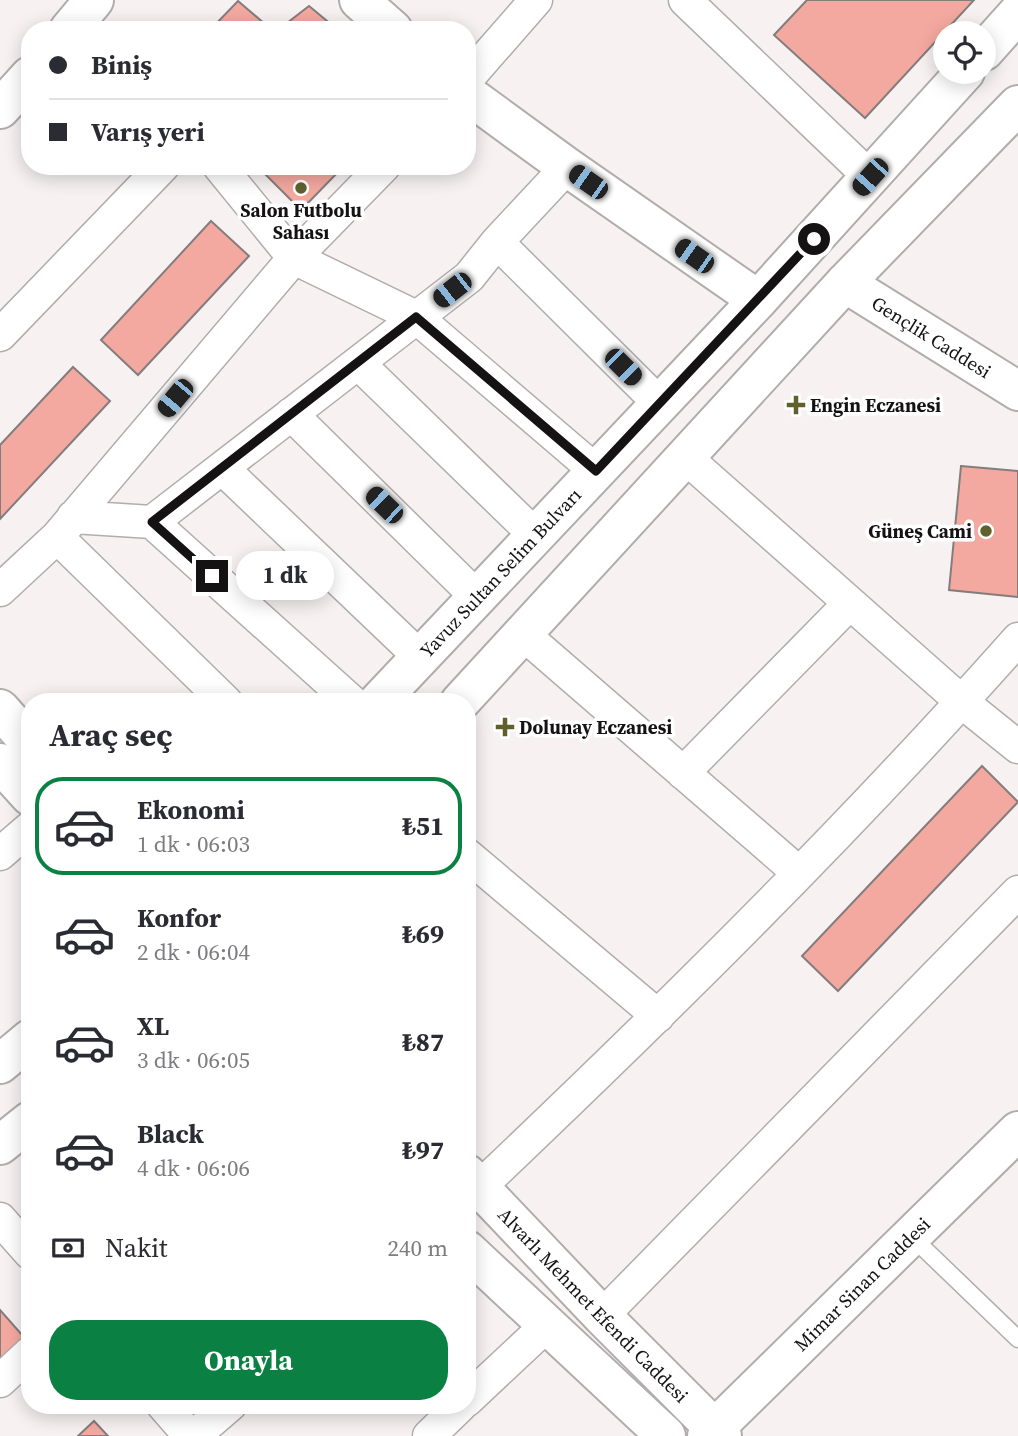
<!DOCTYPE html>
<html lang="tr">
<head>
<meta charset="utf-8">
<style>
  :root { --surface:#fff; --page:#f7f7f7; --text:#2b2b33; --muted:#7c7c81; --line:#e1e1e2; --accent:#0b8043 }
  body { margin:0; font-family:"Source Serif 4",serif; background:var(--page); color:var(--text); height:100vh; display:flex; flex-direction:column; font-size:26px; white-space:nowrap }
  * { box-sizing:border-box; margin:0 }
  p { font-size:23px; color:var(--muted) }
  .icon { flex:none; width:38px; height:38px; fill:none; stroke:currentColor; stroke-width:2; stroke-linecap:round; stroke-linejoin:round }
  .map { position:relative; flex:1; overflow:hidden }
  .side { position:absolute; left:21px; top:693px; width:455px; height:721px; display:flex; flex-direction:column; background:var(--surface); border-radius:28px; box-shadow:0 4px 18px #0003 }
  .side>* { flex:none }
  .top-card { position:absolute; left:21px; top:21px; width:455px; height:154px; border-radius:28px; box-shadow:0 4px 18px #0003; display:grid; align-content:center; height:154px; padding:0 28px; background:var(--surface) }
  .controls { position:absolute; left:933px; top:21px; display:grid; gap:14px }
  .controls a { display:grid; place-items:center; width:63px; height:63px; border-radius:50%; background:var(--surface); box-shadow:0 4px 18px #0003; font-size:35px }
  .end { position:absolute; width:32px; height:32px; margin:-16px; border:9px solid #141212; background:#fff; box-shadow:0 0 0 4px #fff }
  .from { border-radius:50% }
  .bubble { position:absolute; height:49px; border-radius:24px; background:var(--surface); box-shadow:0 4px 18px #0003; font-size:23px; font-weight:700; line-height:49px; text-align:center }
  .car { position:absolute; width:21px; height:42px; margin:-21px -10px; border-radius:9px; box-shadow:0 0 5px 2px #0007; background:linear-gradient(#222 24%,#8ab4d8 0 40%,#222 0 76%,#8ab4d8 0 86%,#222 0) }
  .top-card b { display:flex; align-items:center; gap:24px; height:66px; font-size:26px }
  .top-card b+b { border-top:2px solid var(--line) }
  .top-card i { width:18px; height:18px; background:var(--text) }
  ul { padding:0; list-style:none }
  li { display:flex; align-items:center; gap:21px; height:98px; margin:0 14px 10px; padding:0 14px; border:4px solid transparent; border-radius:28px }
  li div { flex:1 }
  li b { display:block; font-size:26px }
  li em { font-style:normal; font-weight:700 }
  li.active { border-color:var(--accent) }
  li>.icon { width:63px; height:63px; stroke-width:1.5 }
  h2 { padding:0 28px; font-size:32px; line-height:84px }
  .pay { display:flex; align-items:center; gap:18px; height:77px; padding:0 28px; font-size:26px }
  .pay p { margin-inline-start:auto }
  .button { display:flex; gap:14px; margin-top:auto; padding:14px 28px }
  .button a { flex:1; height:80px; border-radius:28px; background:var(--accent); color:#fff; font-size:28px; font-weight:700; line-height:80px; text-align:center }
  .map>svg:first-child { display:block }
  .building { fill:#f4a9a0; stroke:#837d7d; stroke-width:2 }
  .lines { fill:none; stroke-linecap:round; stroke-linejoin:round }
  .service-casing { stroke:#b2acad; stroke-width:19 }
  .minor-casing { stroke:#b2acad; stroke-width:35 }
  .tertiary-casing { stroke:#b2acad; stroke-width:42 }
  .secondary-casing { stroke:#b2acad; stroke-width:42 }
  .service { stroke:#fff; stroke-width:16 }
  .minor { stroke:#fff; stroke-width:32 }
  .tertiary { stroke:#fff; stroke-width:38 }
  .secondary { stroke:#fff; stroke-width:38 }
  .route { stroke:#141212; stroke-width:9 }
  .poi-dot { fill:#61602d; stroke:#fff; stroke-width:2.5 }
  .labels { text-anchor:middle; stroke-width:7; stroke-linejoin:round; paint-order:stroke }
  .poi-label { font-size:19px; font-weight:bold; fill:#141212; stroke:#fff; text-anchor:start }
  .street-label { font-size:19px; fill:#141212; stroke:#fff }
</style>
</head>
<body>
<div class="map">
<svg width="1018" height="1436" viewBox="0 0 1018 1436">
  <rect width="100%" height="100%" fill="#f7f1f2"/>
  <!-- building -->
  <path class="building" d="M807,0H974L865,118L774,35Z
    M238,1L272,30H210Z
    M309,6L338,30H278Z
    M257,166H344L301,210Z
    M211,221L249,256L138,375L101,340Z
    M73,367L110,401L0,519V445Z
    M961,466L1018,471V597L949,590Z
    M982,766L1018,802L838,991L802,956Z
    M0,1310L30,1344L0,1370Z
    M94,1421L108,1436H78Z"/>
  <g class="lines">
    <defs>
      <path id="service" d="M912,1237L1018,1339"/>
      <path id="minor" d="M685,0L870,177
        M467,79L536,0
        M219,166L294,258L416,317L596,471
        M497,242L659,403
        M0,335L163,166
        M358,363L535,535
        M291,414L477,597
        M685,457L962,702L1018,747
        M222,468L420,657
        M73,517L152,522L469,277L497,242L567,167
        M152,522L352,702
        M57,537L226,702
        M0,590L57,537L294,258L384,166
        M523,634L799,873
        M683,773L850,603
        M0,854L30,828
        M467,855L658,1016
        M467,1199C657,1019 844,835 1018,639
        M0,1219L30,1253
        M602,1316L1018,892
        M0,1381L30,1353
        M467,1400L547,1325
        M163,1405L190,1436
        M194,1436L230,1405
        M429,1436L461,1405"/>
      <g id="tertiary">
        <path d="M359,0L393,30"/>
        <path d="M69,30L94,0"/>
        <path d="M467,94L567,167L758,300"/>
        <path d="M0,109L30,76"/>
        <path id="s1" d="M845,283L1018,391"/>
        <path d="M0,709L30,743"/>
        <path d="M0,763L30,796"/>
        <path id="s2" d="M467,1174L602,1316L722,1436"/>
        <path d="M467,1250L666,1436"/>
        <path id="s3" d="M707,1436L1018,1131"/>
      </g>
      <g id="secondary">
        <path d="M984,51L1018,13"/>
        <path id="s4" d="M378,702L758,300L965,72"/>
        <path d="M460,702L845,283L1018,105"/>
        <path d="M0,1064L30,1039"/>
        <path d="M0,1145L30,1121"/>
      </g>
    </defs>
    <!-- service casing -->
    <use href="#service" class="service-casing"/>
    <!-- minor casing -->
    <use href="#minor" class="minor-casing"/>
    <!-- tertiary casing -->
    <use href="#tertiary" class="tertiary-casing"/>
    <!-- secondary casing -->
    <use href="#secondary" class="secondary-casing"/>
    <!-- service -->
    <use href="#service" class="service"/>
    <!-- minor -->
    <use href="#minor" class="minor"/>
    <!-- tertiary -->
    <use href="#tertiary" class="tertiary"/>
    <!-- secondary -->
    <use href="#secondary" class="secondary"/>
  </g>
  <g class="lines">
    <!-- route -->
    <path class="route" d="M212,576L152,522L416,317L596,471L814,239"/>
  </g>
  <!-- markers -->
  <g class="poi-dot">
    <circle cx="301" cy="188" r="7"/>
    <path d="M792.5 394.5h7v7h7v7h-7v7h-7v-7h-7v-7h7z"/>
    <circle cx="986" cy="531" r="7"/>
    <path d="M501.5 716.5h7v7h7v7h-7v7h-7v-7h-7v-7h7z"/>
  </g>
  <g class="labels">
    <!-- poi labels -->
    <g class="poi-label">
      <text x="301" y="217" text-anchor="middle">Salon Futbolu<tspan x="301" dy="22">Sahası</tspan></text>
      <text x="810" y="412">Engin Eczanesi</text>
      <text x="972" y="538" text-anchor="end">Güneş Cami</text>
      <text x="519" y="734">Dolunay Eczanesi</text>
    </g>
    <!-- street labels -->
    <g class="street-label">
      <text dy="7" stroke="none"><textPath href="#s1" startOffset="102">Gençlik Caddesi</textPath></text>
      <text dy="7" stroke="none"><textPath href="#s4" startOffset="178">Yavuz Sultan Selim Bulvarı</textPath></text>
      <text dy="7" stroke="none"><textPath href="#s3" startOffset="217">Mimar Sinan Caddesi</textPath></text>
      <text dy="7" stroke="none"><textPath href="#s2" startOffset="182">Alvarlı Mehmet Efendi Caddesi</textPath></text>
    </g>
  </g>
</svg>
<div class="controls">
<a><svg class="icon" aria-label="locate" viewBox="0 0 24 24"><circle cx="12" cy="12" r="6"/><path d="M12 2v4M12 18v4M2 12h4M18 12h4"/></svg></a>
</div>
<i class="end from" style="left:814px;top:239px"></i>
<i class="end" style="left:212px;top:576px"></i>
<div class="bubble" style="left:236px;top:551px;width:98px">1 dk</div>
<i class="car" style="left:870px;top:177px;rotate:222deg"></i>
<i class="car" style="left:588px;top:182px;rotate:305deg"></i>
<i class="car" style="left:694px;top:256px;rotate:305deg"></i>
<i class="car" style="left:452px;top:290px;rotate:232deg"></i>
<i class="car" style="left:623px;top:367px;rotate:135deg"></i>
<i class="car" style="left:175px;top:398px;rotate:220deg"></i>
<i class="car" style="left:384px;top:505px;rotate:314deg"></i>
<div class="top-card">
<b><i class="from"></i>Biniş</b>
<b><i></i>Varış yeri</b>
</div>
<section class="side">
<h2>Araç seç</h2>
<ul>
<li class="active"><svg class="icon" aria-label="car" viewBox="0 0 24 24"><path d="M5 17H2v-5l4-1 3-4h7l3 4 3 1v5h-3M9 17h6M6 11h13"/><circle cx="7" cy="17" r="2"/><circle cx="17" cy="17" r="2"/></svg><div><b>Ekonomi</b><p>1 dk · 06:03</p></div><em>₺51</em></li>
<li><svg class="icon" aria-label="car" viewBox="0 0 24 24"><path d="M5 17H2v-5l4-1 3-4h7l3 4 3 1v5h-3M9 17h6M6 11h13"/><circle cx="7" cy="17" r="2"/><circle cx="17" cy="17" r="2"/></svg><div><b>Konfor</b><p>2 dk · 06:04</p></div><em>₺69</em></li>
<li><svg class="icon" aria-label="car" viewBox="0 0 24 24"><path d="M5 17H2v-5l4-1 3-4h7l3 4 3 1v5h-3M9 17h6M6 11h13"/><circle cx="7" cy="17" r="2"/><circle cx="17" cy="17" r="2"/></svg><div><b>XL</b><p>3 dk · 06:05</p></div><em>₺87</em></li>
<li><svg class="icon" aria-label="car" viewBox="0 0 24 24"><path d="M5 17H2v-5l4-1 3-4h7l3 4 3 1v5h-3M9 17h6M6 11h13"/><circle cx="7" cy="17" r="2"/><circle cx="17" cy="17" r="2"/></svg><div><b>Black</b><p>4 dk · 06:06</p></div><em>₺97</em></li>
</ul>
<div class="pay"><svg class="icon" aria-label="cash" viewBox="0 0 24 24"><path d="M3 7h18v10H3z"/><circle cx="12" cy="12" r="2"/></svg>Nakit<p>240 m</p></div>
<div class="button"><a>Onayla</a></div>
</section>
</div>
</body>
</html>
